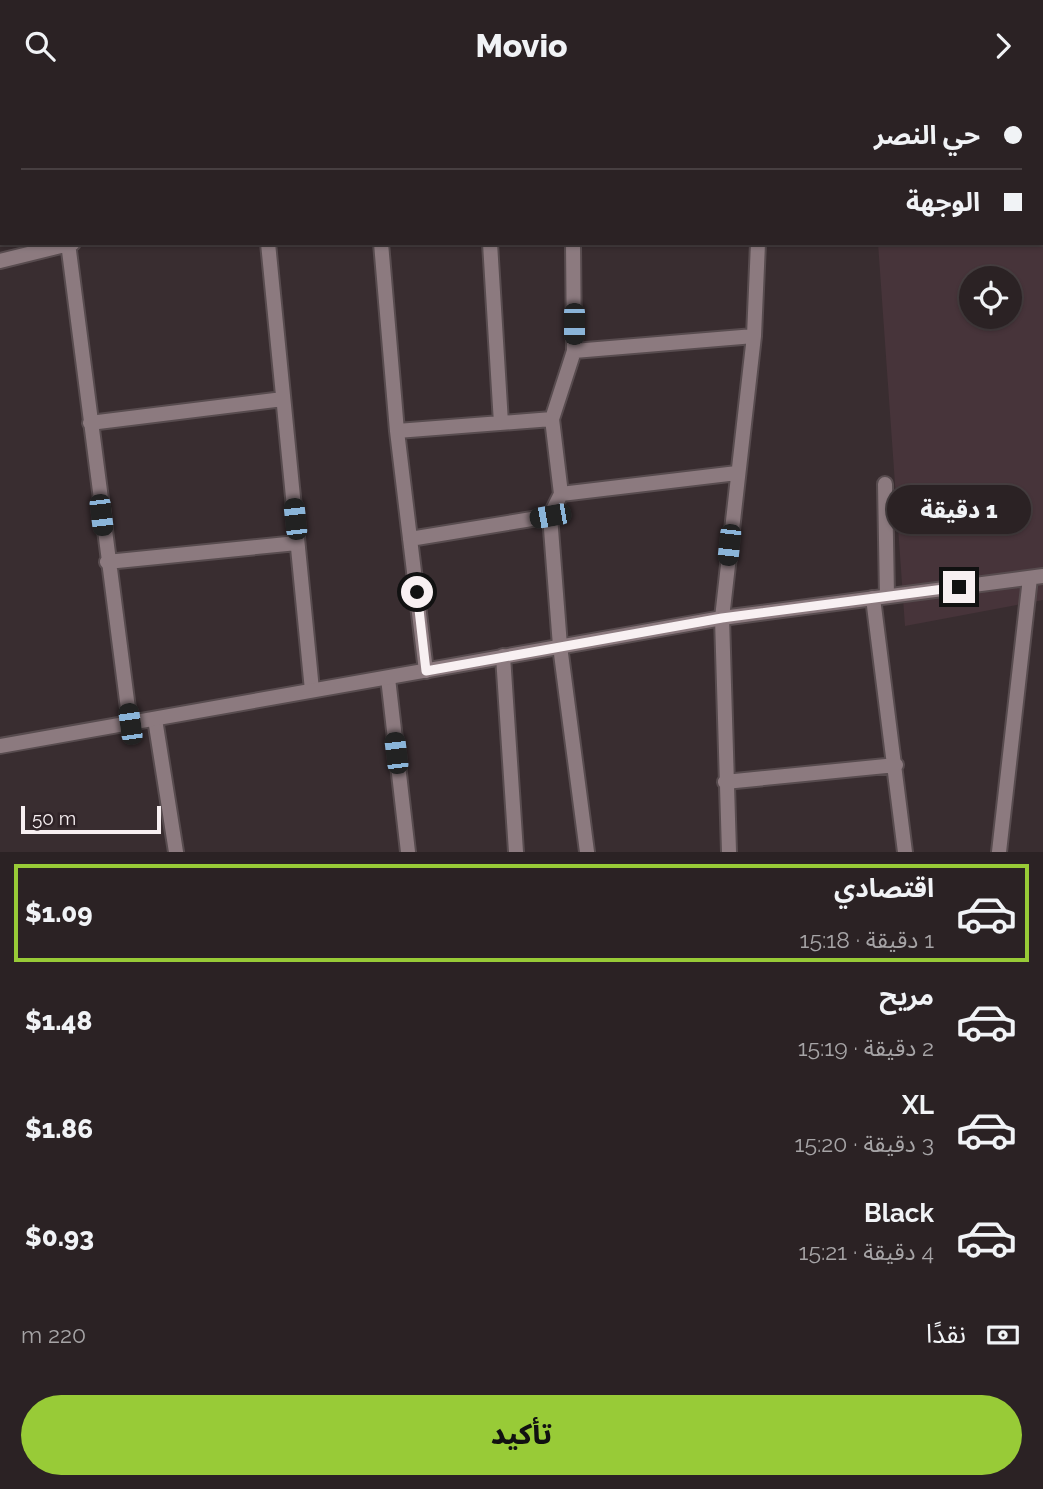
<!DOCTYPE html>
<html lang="ar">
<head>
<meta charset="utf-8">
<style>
  :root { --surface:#2b2224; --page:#372f31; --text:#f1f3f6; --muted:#a6a4a6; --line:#473f41; --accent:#98cb37 }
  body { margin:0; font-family:Raleway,"Noto Sans Arabic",sans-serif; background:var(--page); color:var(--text); direction:rtl; height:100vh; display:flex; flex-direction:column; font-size:26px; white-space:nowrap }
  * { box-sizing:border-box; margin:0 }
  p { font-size:23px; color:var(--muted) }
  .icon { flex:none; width:38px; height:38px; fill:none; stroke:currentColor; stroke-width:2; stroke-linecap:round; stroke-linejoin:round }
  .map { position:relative; height:761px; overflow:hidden; direction:ltr }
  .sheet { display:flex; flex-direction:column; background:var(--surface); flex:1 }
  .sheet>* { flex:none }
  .banner { position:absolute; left:0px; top:0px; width:1043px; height:154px; box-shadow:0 2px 5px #0004,0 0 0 2px var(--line); direction:rtl; display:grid; align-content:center; height:154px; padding:0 21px; background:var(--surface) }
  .fabs { position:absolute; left:959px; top:175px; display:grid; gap:14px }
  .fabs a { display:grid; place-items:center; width:63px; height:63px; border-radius:50%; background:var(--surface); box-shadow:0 2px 5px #0004,0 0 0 2px var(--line); font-size:35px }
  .scale { position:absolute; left:21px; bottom:18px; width:140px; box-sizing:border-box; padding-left:7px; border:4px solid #f8f0f2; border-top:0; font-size:19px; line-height:24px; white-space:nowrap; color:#f8f0f2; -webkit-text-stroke:5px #2f2327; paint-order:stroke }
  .end { position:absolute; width:32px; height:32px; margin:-16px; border:9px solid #f8f0f2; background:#111; box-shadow:0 0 0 4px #111 }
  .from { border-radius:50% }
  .bubble { position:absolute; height:49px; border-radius:24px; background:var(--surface); box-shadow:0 2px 5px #0004,0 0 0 2px var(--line); font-size:23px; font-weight:800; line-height:49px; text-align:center; direction:rtl }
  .car { position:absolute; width:21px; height:42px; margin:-21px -10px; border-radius:9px; box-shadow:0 0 5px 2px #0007; background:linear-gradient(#222 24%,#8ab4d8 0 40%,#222 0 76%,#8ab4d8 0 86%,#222 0) }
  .banner b { display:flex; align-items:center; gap:24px; height:66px; font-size:26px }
  .banner b+b { border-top:2px solid var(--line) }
  .banner i { width:18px; height:18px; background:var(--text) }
  ul { padding:12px 0 0; list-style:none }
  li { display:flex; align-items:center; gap:21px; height:98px; margin:0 14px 10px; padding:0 7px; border:4px solid transparent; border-radius:0px }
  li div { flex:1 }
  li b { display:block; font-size:26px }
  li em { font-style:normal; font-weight:800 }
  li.current { border-color:var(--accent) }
  li>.icon { width:63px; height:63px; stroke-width:1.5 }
  .pay { display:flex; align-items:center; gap:18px; height:77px; padding:0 21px; font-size:26px }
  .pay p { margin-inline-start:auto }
  .action { display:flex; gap:14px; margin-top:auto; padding:14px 21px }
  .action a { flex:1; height:80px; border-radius:42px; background:var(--accent); color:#111; font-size:28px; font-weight:800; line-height:80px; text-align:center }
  header { display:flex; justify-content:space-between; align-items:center; height:91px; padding:0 21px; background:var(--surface); font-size:32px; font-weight:800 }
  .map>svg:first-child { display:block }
  .built { fill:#47343a; fill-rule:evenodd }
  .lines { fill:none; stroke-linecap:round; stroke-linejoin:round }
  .service-casing { stroke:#584c4f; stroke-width:13 }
  .minor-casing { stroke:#584c4f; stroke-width:18 }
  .tertiary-casing { stroke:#584c4f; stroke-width:18 }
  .service { stroke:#8c7a7f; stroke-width:10 }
  .minor { stroke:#8c7a7f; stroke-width:14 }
  .tertiary { stroke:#8c7a7f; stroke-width:14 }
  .route { stroke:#f8f0f2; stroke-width:9 }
</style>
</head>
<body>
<header><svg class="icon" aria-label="forward" viewBox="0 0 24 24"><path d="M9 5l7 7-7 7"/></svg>Movio<svg class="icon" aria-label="search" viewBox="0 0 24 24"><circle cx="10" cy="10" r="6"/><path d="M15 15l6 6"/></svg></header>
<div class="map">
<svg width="1043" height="761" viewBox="0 0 1043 761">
  <rect width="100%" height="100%" fill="#392d30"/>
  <!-- built -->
  <path class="built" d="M867,0H1043V509L905,535L878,152H1041V2ZM971,187H1010V226H971Z"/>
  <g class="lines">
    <defs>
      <path id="service" d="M1023,0V2"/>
      <path id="minor" d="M140,0L141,2
        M448,0L449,2
        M566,0V2
        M856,0V2
        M777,2L788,0
        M0,54H2
        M68,152L130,633
        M268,152L312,599
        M381,152L397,340L426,580
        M490,152L501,332
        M573,152L574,260L552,328L561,403L550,425L560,555L587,761
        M0,170L73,152
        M574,260L754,245
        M90,332L283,308
        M397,340L552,328
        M885,393L887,505
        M561,403L737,382
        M410,448L550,425
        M107,471L297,452
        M873,507L905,761
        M503,565L516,761
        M388,587L408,761
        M155,628L176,761
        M725,691L896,674
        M729,761L722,527L754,245L758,152"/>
      <path id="tertiary" d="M0,655L722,527L1043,485
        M999,761L1030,487"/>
    </defs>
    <!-- service casing -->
    <use href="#service" class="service-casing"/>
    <!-- minor casing -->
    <use href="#minor" class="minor-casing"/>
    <!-- tertiary casing -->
    <use href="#tertiary" class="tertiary-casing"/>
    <!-- service -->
    <use href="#service" class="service"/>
    <!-- minor -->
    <use href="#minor" class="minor"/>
    <!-- tertiary -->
    <use href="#tertiary" class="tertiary"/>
  </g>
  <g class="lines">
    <!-- route -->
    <path class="route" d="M417,501L426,580L722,527L959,496"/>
  </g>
</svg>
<div class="fabs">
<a><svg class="icon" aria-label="locate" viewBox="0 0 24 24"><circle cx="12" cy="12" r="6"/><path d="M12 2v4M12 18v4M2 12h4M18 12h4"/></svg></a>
</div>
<div class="scale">50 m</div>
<i class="end from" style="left:417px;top:501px"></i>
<i class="end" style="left:959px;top:496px"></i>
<div class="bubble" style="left:887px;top:394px;width:144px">1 دقيقة</div>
<i class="car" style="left:574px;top:233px;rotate:180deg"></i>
<i class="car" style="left:101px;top:424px;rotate:173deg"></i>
<i class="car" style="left:550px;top:425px;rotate:260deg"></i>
<i class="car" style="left:295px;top:428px;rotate:354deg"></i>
<i class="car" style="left:729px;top:454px;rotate:186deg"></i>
<i class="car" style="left:130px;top:633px;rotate:352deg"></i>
<i class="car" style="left:396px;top:662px;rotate:353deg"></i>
<div class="banner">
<b><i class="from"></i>حي النصر</b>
<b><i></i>الوجهة</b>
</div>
</div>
<section class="sheet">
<ul>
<li class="current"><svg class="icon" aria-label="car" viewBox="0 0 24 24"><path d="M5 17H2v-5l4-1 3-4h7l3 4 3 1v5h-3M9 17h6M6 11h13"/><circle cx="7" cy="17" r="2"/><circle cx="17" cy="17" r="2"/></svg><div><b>اقتصادي</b><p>1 دقيقة · 15:18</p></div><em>$1.09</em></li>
<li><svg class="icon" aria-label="car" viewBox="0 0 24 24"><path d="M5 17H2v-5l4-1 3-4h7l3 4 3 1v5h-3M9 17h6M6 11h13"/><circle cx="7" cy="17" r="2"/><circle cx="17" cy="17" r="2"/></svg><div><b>مريح</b><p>2 دقيقة · 15:19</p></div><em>$1.48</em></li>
<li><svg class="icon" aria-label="car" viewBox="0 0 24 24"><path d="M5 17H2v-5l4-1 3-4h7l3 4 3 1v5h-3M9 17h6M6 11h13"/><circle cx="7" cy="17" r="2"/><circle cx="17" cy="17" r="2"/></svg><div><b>XL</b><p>3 دقيقة · 15:20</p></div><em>$1.86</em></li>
<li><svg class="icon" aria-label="car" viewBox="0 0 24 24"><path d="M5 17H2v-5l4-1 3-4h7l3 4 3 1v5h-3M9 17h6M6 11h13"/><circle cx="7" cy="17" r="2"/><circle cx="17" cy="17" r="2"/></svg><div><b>Black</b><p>4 دقيقة · 15:21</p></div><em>$0.93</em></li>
</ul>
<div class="pay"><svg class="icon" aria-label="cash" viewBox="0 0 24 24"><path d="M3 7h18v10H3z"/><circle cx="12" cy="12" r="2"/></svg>نقدًا<p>220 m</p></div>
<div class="action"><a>تأكيد</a></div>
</section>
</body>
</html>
